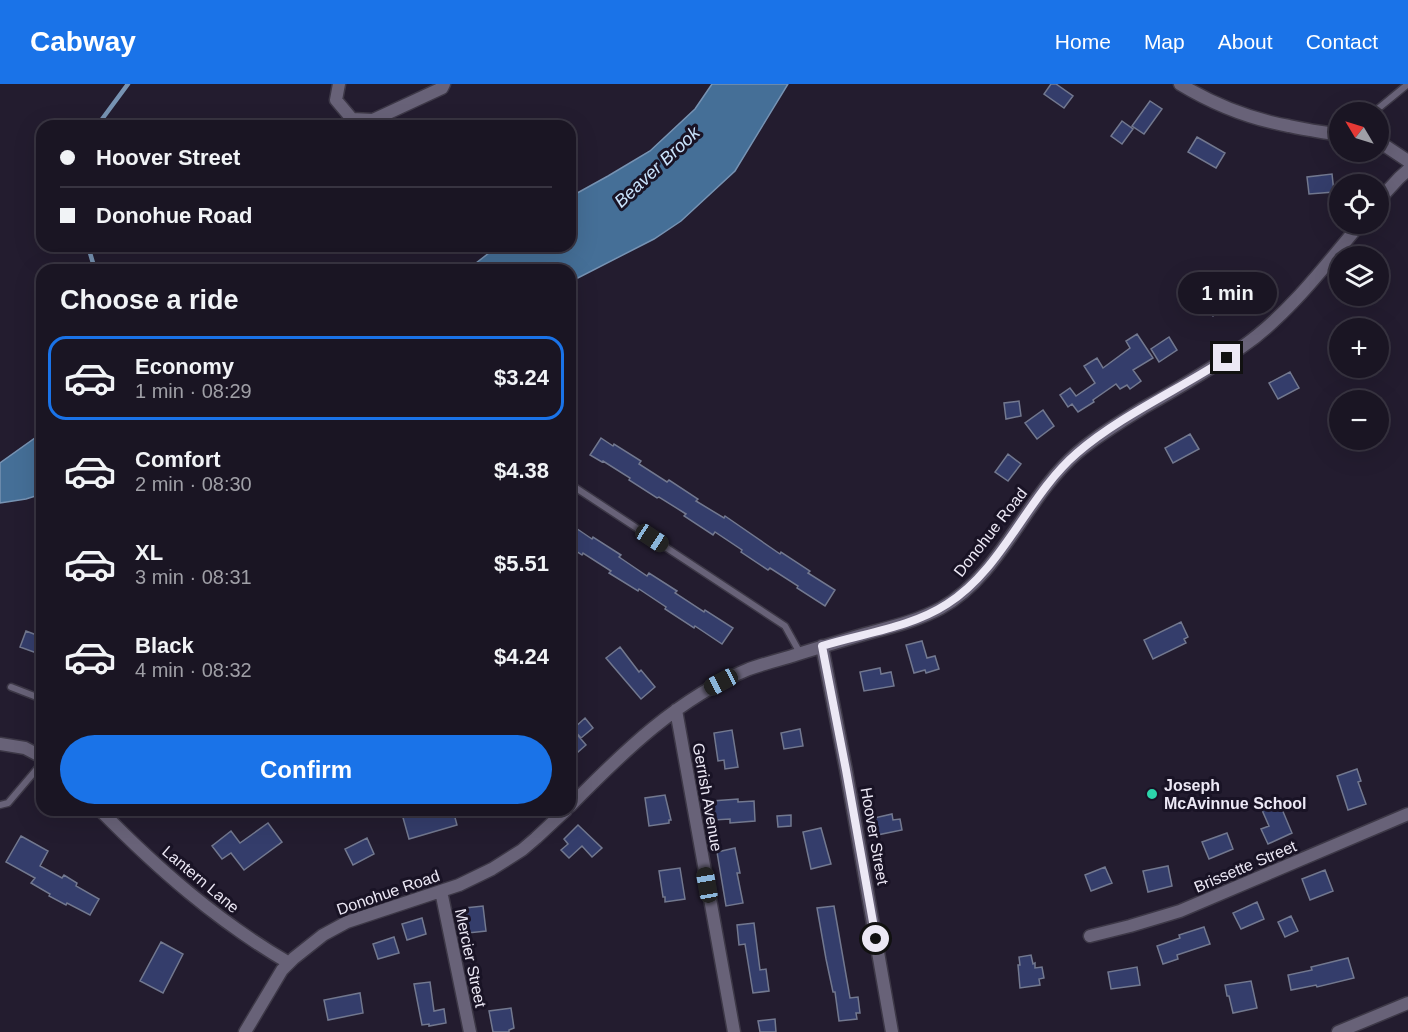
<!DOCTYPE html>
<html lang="en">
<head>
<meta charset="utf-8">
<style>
  :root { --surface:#1a1523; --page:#231e2b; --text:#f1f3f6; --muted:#9f9fa6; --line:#383441; --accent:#1a73e8 }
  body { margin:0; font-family:Arial,sans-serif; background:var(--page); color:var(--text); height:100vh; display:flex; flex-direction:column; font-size:22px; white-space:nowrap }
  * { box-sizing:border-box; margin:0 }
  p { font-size:20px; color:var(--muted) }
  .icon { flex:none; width:33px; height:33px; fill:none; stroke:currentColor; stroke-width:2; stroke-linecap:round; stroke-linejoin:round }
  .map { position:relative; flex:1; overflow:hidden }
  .sheet { position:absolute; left:36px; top:180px; width:540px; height:552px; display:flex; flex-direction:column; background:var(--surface); border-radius:18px; box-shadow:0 6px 24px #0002,0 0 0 2px var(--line) }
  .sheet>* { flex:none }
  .banner { position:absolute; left:36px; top:36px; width:540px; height:132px; border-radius:18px; box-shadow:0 6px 24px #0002,0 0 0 2px var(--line); display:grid; align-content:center; height:132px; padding:0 24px; background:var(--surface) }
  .needle { width:39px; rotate:308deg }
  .fabs { position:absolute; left:1329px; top:18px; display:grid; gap:12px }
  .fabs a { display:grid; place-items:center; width:60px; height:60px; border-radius:50%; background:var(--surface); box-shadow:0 6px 24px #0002,0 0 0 2px var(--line); font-size:30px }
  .end { position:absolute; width:27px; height:27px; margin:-14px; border:8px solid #ece8f5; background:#111; box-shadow:0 0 0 3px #111 }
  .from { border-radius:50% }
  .bubble { position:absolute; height:42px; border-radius:21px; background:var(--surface); box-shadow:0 6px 24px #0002,0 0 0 2px var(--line); font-size:20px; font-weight:700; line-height:42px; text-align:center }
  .car { position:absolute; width:18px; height:36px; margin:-18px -9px; border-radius:8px; box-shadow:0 0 4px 2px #0007; background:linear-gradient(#222 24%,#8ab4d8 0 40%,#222 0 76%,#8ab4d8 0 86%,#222 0) }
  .banner b { display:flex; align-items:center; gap:21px; height:57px; font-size:22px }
  .banner b+b { border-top:2px solid var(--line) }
  .banner i { width:15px; height:15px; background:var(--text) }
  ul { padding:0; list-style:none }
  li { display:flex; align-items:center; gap:18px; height:84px; margin:0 12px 9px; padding:0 12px; border:3px solid transparent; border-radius:18px }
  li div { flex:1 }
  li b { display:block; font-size:22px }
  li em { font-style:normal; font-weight:700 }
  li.current { border-color:var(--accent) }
  li>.icon { width:54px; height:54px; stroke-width:1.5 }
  h2 { padding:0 24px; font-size:27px; line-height:72px }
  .action { display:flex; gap:12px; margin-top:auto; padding:12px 24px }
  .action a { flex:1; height:69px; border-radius:36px; background:var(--accent); color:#fff; font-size:24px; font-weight:700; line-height:69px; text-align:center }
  header { display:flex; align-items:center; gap:36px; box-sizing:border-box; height:84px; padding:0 30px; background:var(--accent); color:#fff }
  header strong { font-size:28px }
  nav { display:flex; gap:33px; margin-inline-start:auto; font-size:21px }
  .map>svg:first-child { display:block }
  .water { fill:#456f97; stroke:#7793b3; stroke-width:1.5 }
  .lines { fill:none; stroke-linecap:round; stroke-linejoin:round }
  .stream { stroke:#7793b3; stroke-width:4.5 }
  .building { fill:#343d6b; stroke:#72788f; stroke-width:1.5 }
  .lane-casing { stroke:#3d3847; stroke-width:9 }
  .street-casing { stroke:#3d3847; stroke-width:15 }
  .lane { stroke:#686278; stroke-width:6 }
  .street { stroke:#686278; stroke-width:12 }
  .route { stroke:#ece8f5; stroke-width:8 }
  .poi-dot { fill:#2cd5ab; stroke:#191325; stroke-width:2 }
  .labels { text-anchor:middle; stroke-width:6; stroke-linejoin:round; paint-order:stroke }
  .street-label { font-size:16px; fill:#ece8f5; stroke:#191325 }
  .poi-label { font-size:16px; font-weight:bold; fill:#ece8f5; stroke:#191325; text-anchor:start }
  .water-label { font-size:18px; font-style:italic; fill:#cae4fd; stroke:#191325 }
</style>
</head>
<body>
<header>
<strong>Cabway</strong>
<nav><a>Home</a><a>Map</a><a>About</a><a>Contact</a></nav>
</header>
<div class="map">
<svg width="1408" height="948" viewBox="0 0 1408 948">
  <rect width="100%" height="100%" fill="#231c2f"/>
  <!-- water -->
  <path class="water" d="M712,0H788L735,87L681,137L654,155L570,198V186H467L498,162H570V113L608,92L650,67L695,25Z
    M42,349V410L26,415L0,419V379Z"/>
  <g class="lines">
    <!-- stream -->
    <path class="stream" d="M97,42L128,0
      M88,162L95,186"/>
  </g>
  <!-- building -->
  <path class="building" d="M1051,0H1056L1073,12L1064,24L1044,10Z
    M1150,17L1162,25L1144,50L1132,42Z
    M1122,37L1133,45L1122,60L1111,52Z
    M1197,53L1225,69L1216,84L1188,68Z
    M1332,90L1334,108L1309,110L1307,93Z
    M1231,196L1239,207L1233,211L1236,216L1213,232L1202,215Z
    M1137,250L1153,274L1133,286L1141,297L1130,305L1127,301L1120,305L1116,300L1093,316L1094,318L1078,328L1072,320L1068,323L1060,311L1070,304L1076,312L1095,299L1084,282L1097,274L1103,284L1130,264L1126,257Z
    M1169,253L1177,266L1159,278L1151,265Z
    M1290,288L1299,304L1278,315L1269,299Z
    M1019,317L1021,332L1006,335L1004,319Z
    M1043,326L1054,342L1037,355L1025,339Z
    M1190,350L1199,365L1173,379L1165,364Z
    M601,354L613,362L614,360L641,377L639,380L667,398L669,396L698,415L696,417L724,434L725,432L780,470L781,468L810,487L808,489L835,506L825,522L797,504L798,502L770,484L768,486L741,468L742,466L715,448L713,451L684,432L686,430L659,413L657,414L629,396L630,394L603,377L602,378L590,371Z
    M1008,370L1021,380L1008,397L995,388Z
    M570,440L592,455L593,453L621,471L619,473L647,492L649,489L677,507L675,509L704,528L705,526L733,544L722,560L695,542L694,544L665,525L666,523L639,505L638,507L609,489L611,487L583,469L582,471L570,463Z
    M1181,538L1188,553L1184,555L1186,559L1153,575L1144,556Z
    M26,547L42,553V571L20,563Z
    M922,557L927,574L935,572L939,585L926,589L925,586L914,589L906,561Z
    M620,563L639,588L641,586L655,603L641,615L606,574Z
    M880,584L881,590L891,588L894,602L864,607L860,588Z
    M585,634L593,644L581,654L573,645Z
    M570,642L586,661L570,675Z
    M800,645L803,662L784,665L781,649Z
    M732,646L738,683L725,685L724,676L718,677L714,649Z
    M1357,685L1361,697L1358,698L1366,720L1348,726L1337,692Z
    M665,711L671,736H669V739L649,742L645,714Z
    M738,715V718L754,717L755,737L730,739V735L713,736L712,717Z
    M1279,718L1292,749L1268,760L1261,745L1269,742L1262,726Z
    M415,726H453L457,741L409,755L402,730Z
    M892,730L893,736L900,735L902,746L877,751L874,734Z
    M791,731V742L778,743L777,732Z
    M268,739L282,758L244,786L231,769L222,775L212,762L231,747L240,759Z
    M578,741L602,764L592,773L582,762L569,774L561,766L568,760L564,755Z
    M821,744L831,780L811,785L803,748Z
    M1227,749L1233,765L1209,775L1202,758Z
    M21,752L48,767L40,782L62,794L64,791L77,799L76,802L99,815L90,831L67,819L66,821L49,812L50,810L31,799L35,794L6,778Z
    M367,754L374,770L353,781L345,765Z
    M735,764L740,789H737L743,819L726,822L717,768Z
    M1168,782L1172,802L1148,808L1143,787Z
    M1105,783L1112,799L1091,807L1085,791Z
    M680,784L685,815L665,818V813H663L659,787Z
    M1325,786L1333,807L1310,816L1302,795Z
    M1257,818L1264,835L1241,845L1233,829Z
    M483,822L486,847L468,849L465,824Z
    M834,822L850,914L858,913L860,929H856L857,935L839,937L835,908H833L826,875L817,824Z
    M1291,832L1298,847L1285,853L1278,838Z
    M422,834L426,850L407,856L402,840Z
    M754,839L760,886L766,885L769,907L753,909L745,860L739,861L737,841Z
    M1204,843L1210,860L1177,871L1178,875L1163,880L1157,862L1180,854L1179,851Z
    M394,853L399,869L378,875L373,860Z
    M161,858L183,870L163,909L140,897Z
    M1031,871L1033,880L1035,879V884L1042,883L1044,894L1039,895L1040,901L1020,904L1018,881H1020L1019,873Z
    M1348,874L1354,894L1317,903L1316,901L1291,906L1288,891L1312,886L1311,883Z
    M1137,883L1140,901L1111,905L1108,888Z
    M1251,897L1257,924L1233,929L1229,912H1227L1225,901Z
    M430,898L434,927L444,925L446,939L429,942V940L422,941L414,900Z
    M360,909L363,929L328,936L324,916Z
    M511,924L514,944L509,946V948H493L489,927Z
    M775,935L776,948H760L758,937Z"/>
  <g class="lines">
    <defs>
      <path id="lane" d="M1374,28L1408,0
        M576,404L785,542L800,569
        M11,603L42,615
        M0,721L8,719L42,679"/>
      <path id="street" d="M339,0L336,16L352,35L373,36L442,4L444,0
        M1180,0C1213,20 1251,35 1289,42C1306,46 1323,48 1340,51
        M1378,61L1387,63L1408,77
        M1378,117L1399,94L1408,86
        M822,562L846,686L892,948
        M676,626L734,948
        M0,660L25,664L42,673
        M570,722C623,668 678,614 749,585C763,580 778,576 792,572C817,564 841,557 865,550C891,543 917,537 941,524C1001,491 1025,414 1077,369C1097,352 1120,338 1143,324C1177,305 1210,286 1242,263C1288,231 1325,182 1360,140
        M100,726C158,785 217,837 289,879
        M441,807L470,948
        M1090,852L1130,842L1180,827L1408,730
        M245,948L282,886L294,874L323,851L347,838L459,801L492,785L522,766L536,754L566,726
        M1338,948L1408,919"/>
    </defs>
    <!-- lane casing -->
    <use href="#lane" class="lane-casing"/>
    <!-- street casing -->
    <use href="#street" class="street-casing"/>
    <!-- lane -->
    <use href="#lane" class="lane"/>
    <!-- street -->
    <use href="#street" class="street"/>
  </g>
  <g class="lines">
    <!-- route -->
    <path class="route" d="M876,855L846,686L822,562C863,549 910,544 947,520C1003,485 1027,412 1077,369C1120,332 1178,306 1227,274"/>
  </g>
  <!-- markers -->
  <circle class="poi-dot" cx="1152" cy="710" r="6"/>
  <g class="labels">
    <!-- street labels -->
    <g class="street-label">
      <text transform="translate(990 448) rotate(-52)" y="6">Donohue Road</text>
      <text transform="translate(708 713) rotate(80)" y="6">Gerrish Avenue</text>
      <text transform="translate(875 752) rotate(80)" y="6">Hoover Street</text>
      <text transform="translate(1245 782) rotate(-23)" y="6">Brissette Street</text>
      <text transform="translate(201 795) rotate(40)" y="6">Lantern Lane</text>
      <text transform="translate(388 808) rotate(-19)" y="6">Donohue Road</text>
      <text transform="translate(471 874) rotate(78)" y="6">Mercier Street</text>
    </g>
    <!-- poi labels -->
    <g class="poi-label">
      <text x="1164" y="707">Joseph<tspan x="1164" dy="18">McAvinnue School</tspan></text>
    </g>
    <!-- water labels -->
    <g class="water-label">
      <text transform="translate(657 83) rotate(-43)" y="6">Beaver Brook</text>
    </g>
  </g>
</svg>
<div class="fabs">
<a><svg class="needle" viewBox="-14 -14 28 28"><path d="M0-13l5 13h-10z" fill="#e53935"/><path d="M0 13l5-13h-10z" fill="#9f9fa6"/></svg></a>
<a><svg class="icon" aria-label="locate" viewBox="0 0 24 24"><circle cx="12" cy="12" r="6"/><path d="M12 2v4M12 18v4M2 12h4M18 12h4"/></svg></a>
<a><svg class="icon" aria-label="layers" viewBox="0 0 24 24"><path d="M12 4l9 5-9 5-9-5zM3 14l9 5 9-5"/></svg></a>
<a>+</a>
<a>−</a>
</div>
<i class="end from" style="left:876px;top:855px"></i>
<i class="end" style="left:1227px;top:274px"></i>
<div class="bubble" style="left:1178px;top:188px;width:99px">1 min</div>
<i class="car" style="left:652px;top:454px;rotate:123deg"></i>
<i class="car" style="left:721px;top:598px;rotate:242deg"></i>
<i class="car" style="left:707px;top:801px;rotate:350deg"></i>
<div class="banner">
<b><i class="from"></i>Hoover Street</b>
<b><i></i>Donohue Road</b>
</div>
<section class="sheet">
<h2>Choose a ride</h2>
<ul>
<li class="current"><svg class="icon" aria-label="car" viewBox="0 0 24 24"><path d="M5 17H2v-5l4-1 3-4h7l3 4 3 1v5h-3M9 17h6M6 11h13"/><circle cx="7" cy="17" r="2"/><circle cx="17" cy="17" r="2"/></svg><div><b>Economy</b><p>1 min · 08:29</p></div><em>$3.24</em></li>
<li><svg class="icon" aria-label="car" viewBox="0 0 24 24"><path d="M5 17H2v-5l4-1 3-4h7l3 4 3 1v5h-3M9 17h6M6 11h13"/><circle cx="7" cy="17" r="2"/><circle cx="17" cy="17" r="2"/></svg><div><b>Comfort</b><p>2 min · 08:30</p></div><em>$4.38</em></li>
<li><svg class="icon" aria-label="car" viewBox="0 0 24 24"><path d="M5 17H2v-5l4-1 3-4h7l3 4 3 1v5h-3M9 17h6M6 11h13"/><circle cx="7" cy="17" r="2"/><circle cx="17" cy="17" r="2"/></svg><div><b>XL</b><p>3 min · 08:31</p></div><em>$5.51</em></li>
<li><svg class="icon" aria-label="car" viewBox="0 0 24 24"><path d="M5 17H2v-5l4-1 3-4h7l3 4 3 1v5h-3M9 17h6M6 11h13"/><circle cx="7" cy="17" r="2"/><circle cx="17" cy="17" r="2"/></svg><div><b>Black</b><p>4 min · 08:32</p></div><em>$4.24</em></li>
</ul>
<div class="action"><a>Confirm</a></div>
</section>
</div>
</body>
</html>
